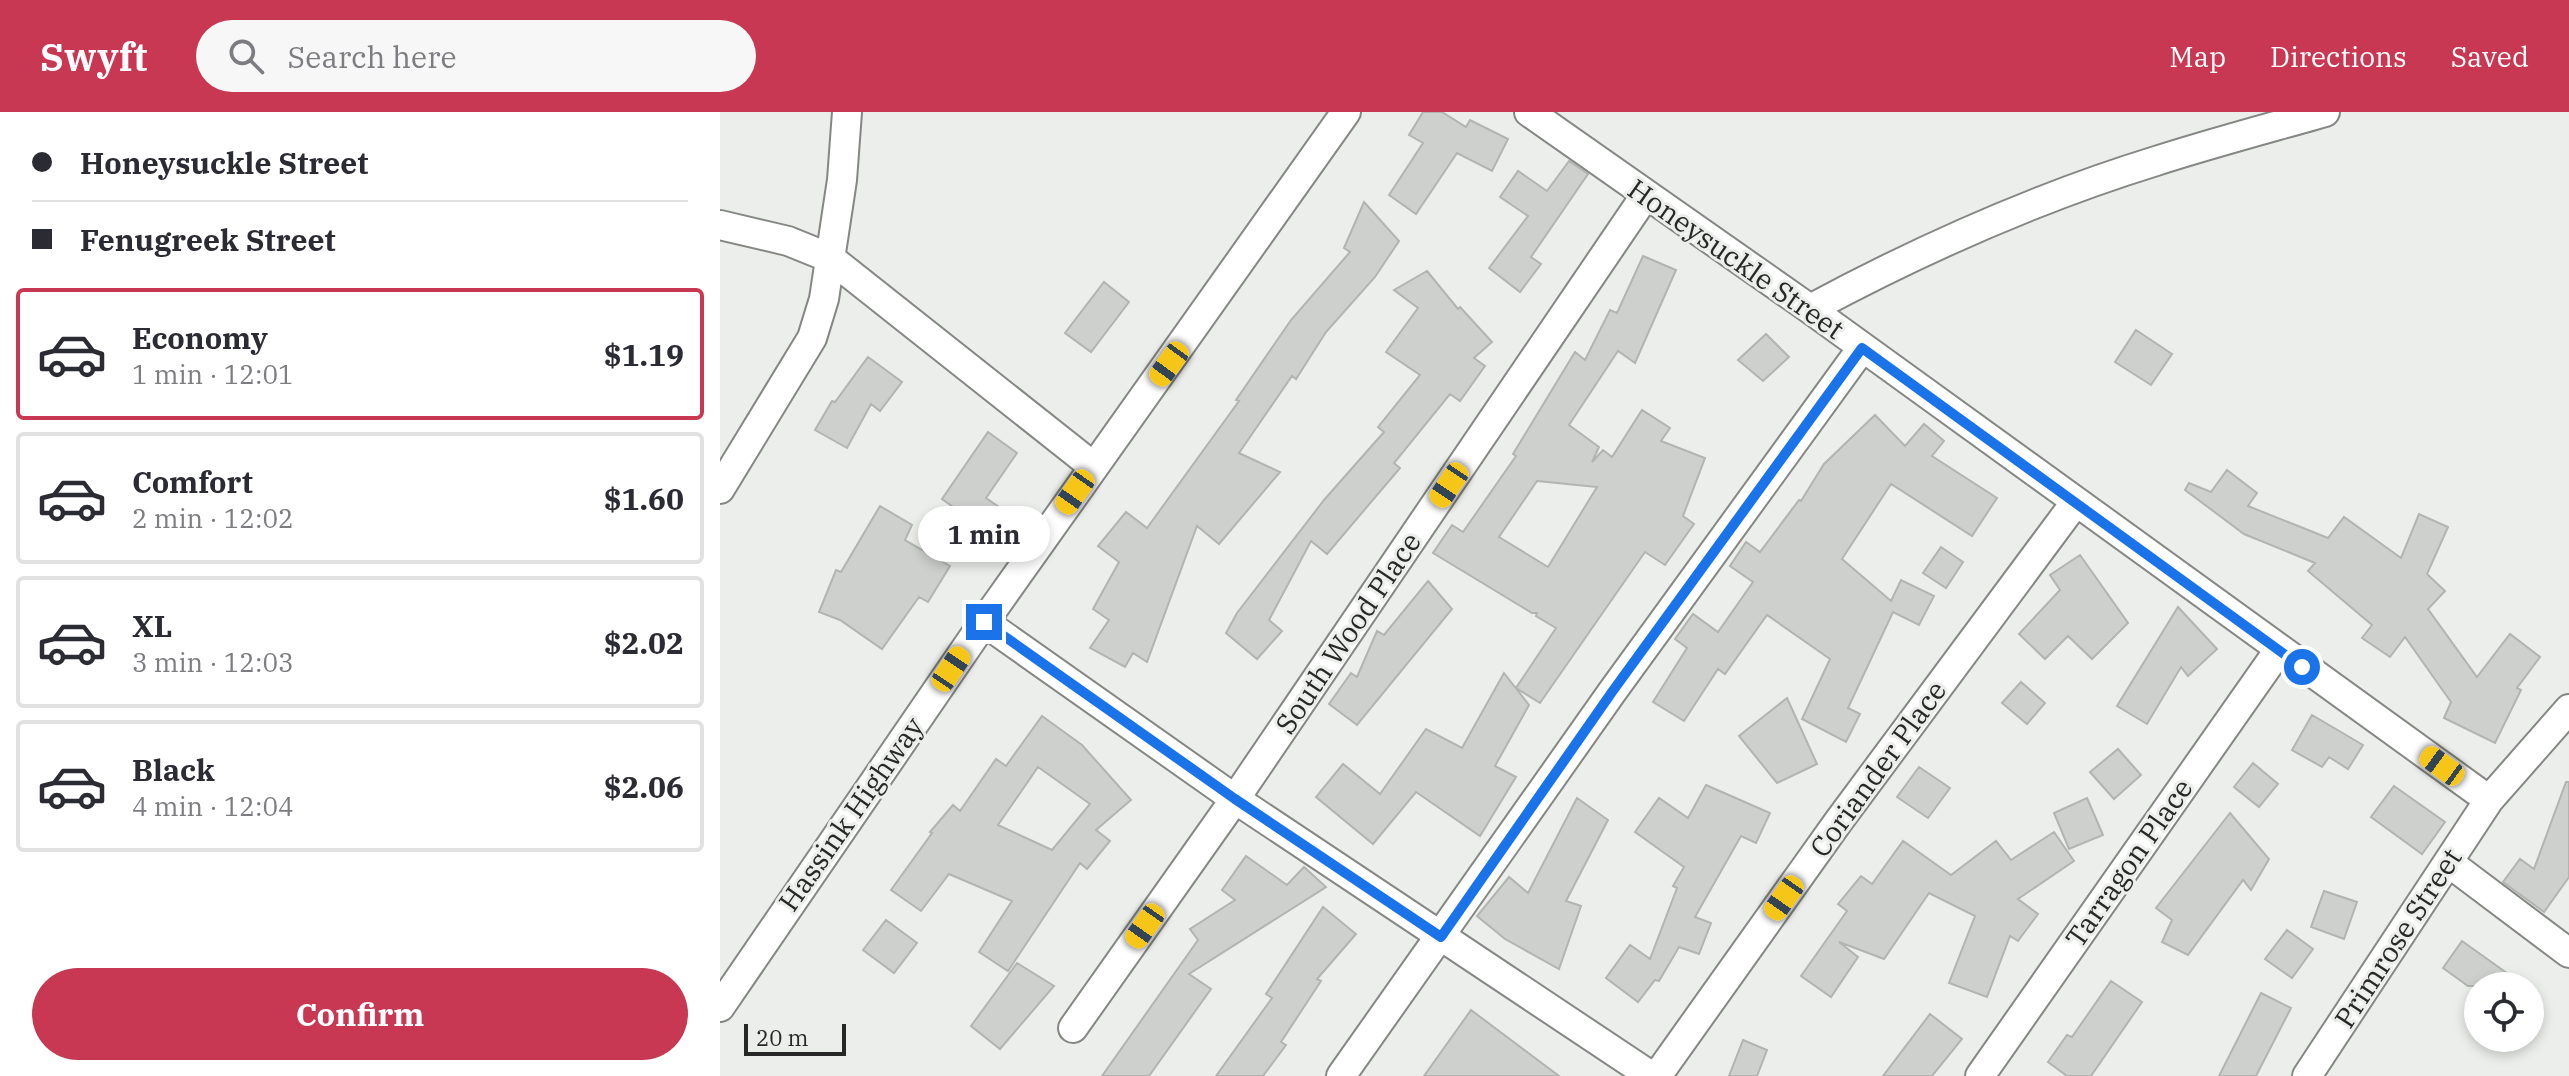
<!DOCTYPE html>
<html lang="en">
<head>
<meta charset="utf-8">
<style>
  :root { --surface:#fff; --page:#f7f7f7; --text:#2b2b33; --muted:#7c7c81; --line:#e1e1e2; --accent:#c83852 }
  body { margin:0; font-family:"IBM Plex Serif",serif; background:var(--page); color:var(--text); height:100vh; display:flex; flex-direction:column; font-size:30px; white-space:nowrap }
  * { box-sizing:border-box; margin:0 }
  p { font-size:26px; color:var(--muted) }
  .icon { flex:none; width:44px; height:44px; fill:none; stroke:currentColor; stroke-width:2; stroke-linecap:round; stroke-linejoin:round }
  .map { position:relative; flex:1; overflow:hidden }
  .details { display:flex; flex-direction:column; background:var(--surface); width:720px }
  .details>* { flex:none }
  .hud { display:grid; align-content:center; height:176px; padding:0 32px; background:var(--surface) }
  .fabs { position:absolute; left:1744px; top:860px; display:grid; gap:16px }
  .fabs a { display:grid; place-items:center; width:80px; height:80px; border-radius:50%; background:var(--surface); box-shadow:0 4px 12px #0003; font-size:40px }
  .scale { position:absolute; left:24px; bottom:20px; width:102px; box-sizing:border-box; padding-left:8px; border:4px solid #262726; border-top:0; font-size:22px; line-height:28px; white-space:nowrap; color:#262726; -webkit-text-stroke:6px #eceeeb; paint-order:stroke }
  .end { position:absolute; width:36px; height:36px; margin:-18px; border:10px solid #1a73e8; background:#fff; box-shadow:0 0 0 4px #fff }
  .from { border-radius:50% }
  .bubble { position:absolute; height:56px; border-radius:28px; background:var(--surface); box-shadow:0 4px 12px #0003; font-size:26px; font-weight:700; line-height:56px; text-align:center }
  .car { position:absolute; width:24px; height:48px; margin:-24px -12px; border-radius:10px; box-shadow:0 0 6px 2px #0007; background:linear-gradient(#f5c518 24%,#345 0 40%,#f5c518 0 76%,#345 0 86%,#f5c518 0) }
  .hud b { display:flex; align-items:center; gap:28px; height:76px; font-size:30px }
  .hud b+b { border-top:2px solid var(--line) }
  .hud i { width:20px; height:20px; background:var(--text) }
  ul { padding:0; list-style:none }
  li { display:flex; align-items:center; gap:24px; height:132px; margin:0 16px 12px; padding:0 16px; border:4px solid var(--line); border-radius:8px }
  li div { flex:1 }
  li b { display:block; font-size:30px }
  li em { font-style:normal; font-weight:700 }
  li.on { border-color:var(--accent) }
  li>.icon { width:72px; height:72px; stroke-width:1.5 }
  .primary-button { display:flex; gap:16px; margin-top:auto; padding:16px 32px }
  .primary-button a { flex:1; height:92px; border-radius:48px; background:var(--accent); color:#fff; font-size:32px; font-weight:700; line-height:92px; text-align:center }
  header { display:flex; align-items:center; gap:48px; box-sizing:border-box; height:112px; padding:0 40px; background:var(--accent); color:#fff }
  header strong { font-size:38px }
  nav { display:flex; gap:44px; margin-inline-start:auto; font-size:28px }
  .search { width:560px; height:72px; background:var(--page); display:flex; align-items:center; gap:20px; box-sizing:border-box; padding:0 28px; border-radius:44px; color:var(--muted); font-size:30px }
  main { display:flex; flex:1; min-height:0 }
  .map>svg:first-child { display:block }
  .building { fill:#ced0cd; stroke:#b2b4b1; stroke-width:2; fill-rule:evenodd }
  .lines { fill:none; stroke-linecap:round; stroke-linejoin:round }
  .street-casing { stroke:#858784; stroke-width:32 }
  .street { stroke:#fff; stroke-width:28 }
  .route { stroke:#1a73e8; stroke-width:10 }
  .labels { text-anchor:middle; stroke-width:6; stroke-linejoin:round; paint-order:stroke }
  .street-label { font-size:28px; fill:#262726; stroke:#eceeeb }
</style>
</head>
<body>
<header>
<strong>Swyft</strong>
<div class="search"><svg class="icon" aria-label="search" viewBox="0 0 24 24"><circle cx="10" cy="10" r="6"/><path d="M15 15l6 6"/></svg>Search here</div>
<nav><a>Map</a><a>Directions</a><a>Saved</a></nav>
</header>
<main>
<section class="details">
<div class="hud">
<b><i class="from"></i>Honeysuckle Street</b>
<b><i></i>Fenugreek Street</b>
</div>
<ul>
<li class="on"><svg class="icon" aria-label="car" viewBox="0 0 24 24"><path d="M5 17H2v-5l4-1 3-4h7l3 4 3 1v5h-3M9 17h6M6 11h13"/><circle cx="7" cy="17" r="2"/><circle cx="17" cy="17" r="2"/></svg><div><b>Economy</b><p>1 min · 12:01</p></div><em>$1.19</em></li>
<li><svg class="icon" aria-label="car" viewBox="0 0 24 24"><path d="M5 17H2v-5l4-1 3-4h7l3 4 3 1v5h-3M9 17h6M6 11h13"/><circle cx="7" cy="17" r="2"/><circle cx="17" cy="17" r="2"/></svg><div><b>Comfort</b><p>2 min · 12:02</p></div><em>$1.60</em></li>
<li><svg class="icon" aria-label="car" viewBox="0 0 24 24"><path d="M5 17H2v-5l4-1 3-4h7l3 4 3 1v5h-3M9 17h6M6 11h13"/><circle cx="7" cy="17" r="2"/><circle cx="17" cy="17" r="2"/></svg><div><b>XL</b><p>3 min · 12:03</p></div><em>$2.02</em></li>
<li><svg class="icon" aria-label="car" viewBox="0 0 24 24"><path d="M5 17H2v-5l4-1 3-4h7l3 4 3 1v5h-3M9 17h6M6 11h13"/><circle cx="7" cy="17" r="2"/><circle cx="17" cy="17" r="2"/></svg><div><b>Black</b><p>4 min · 12:04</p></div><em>$2.06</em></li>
</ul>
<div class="primary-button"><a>Confirm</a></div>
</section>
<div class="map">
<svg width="1849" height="964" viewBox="0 0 1849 964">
  <rect width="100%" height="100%" fill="#eceeeb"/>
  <!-- building -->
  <path class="building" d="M703,0H722L746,15L750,8L788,27L772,59L737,41L696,102L669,83L703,31L689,23Z
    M849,49L868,62L811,145L821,152L800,180L769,156L808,104L780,85L798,59L827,79Z
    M644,90L679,129L655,165L606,220L576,267L572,264L519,341L560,360L499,432L477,414L427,550L413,541L405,555L370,536L389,508L373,497L399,450L378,434L406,400L427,416L519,289L516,288L571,208L630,140L624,136Z
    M923,144L956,158L915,251L898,239L849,313L879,335L872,350L883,338L892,345L922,298L950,316L941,329L985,346L963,404L974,412L945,453L925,440L820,591L796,576L836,516L816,504L817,501H812L713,441L732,413L743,420L796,344L793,342L855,240L865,248L890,198L897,201ZM817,369L877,375L828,455L779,425Z
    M707,159L738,197L740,195L772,230L754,246L765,254L740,289L730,282L674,351L680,356L607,442L591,429L549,508L562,519L537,547L506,521L517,501L604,388L664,320L658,315L700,263L666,240L698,196L674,178Z
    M384,170L409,190L371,240L345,221Z
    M1416,218L1452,242L1431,273L1395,250Z
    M1046,222L1069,245L1043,269L1018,248Z
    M148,245L182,270L160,299L151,292L127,336L95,318L112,289L115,290Z
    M1155,303L1185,334L1204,312L1224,329L1212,344L1277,386L1252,424L1171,372L1122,447L1171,489L1181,468L1214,484L1199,513L1173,500L1128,596L1140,602L1126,630L1082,607L1110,547L1047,503L1005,562L998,557L964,609L933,590L967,536L955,527L973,502L998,520L1033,470L1010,454L1026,430L1040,440L1079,388L1081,389L1104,352Z
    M268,320L297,341L266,386L298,408L282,430L222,387Z
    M1507,358L1537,381L1528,394L1608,426L1624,405L1681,446L1699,402L1728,415L1707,462L1725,479L1708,497L1757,565L1790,522L1820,545L1797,576L1801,578L1775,631L1724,606L1731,590L1685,525L1670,545L1642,526L1652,513L1588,459L1595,451L1524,422L1465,378L1469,371L1491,380Z
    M160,394L192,413L185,428L230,454L208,490L199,485L162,537L120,508L99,500L116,458L121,460Z
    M1221,435L1243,450L1226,476L1203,461Z
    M1360,443L1408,511L1372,547L1348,524L1325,547L1299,522L1340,478L1330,463Z
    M708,469L732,497L637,613L609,592L631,561L637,565L657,519L664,523Z
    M1458,495L1497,537L1468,564L1461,555L1427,612L1397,594Z
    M784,561L809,593L775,654L796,665L760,724L696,680L653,732L596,685L623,652L660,682L706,617L742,636Z
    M1301,570L1325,591L1307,612L1282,591Z
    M1067,586L1097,652L1057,671L1019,624Z
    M1592,603L1643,633L1628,657L1609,645L1602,655L1572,638Z
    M322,604L362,633L411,688L376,718L390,729L367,757L360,751L288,859L259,840L292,789L229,762L201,799L171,778L212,721L210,720L233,693L240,699L276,647L286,654ZM318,655L370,692L332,738L278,713Z
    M1398,637L1421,663L1394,687L1370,660Z
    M1533,651L1558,672L1539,695L1514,675Z
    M1199,655L1230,676L1208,706L1177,685Z
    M1846,670H1849V765L1824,800L1783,770L1800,747L1814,757Z
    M986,673L1050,701L1036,731L1021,724L975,805L991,811L979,842L959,835L939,869L935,868L918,890L886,866L910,833L930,847L957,776L953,774L964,755L915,720L939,686L968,706Z
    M1674,674L1725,710L1702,742L1651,705Z
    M857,686L888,708L846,789L861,794L839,857L785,827L757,804L789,765L808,781Z
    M1367,686L1383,723L1349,737L1334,701Z
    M1510,701L1549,747L1531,778L1523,768L1468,843L1442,830L1452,808L1436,796Z
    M1334,720L1354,749L1298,787L1318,802L1298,829L1290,824L1267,885L1229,871L1255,804L1209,781L1164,847L1119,830L1138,845L1111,885L1081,864L1127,799L1118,792L1141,764L1152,772L1183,729L1231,763L1276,729L1291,748Z
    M526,744L567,773L584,755L606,775L469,862L491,877L429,964H382L478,828L470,817L515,788L502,778Z
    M1604,779L1637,790L1624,827L1591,815Z
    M603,795L636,822L597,867L601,869L561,930L566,933L543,964H496L552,886L546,882Z
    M166,808L197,831L174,861L143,838Z
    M1567,818L1593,837L1572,866L1545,847Z
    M1742,829L1805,874H1748L1723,856Z
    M297,851L334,874L280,937L251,914Z
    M1391,869L1422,890L1371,964H1347L1328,950L1347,923L1352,925Z
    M1541,881L1571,896L1536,964H1499Z
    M751,898L839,964H704Z
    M1210,902L1242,927L1212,964H1163Z
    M1023,928L1047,938L1037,964H1009Z"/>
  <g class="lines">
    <defs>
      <path id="street" d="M809,0L1090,197L1769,688
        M0,113L68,129L110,146L374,355
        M1090,197C1200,138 1316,86 1436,49C1492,31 1549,16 1605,0
        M0,377L92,226L104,187L122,68L127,0
        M264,510L515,687L931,964
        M1728,750L1849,841
        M0,895L264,510L626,0
        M353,916L515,687L925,84
        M621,964L892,580L1142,236
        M937,964L1118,710L1355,391
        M1260,964L1559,538
        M1587,964L1769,688L1849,597"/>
    </defs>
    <!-- street casing -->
    <use href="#street" class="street-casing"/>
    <!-- street -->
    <use href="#street" class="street"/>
  </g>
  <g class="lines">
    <!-- route -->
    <path class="route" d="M264,510L515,687L721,825L892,580L1142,236L1582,555"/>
  </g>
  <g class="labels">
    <!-- street labels -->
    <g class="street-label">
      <text transform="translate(1016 147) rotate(35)" y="10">Honeysuckle Street</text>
      <text transform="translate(628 521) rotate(-56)" y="10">South Wood Place</text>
      <text transform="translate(1158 657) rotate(-54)" y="10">Coriander Place</text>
      <text transform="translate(131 702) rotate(-55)" y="10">Hassink Highway</text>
      <text transform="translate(1409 751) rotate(-55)" y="10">Tarragon Place</text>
      <text transform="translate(1678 826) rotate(-57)" y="10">Primrose Street</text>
    </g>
  </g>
</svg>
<div class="fabs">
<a><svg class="icon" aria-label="locate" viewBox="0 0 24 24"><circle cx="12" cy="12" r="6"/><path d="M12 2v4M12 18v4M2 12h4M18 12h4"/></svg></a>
</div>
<div class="scale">20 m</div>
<i class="end from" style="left:1582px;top:555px"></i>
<i class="end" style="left:264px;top:510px"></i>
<div class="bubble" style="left:198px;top:394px;width:132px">1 min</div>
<i class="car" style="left:449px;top:252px;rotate:216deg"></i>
<i class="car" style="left:729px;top:373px;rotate:214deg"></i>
<i class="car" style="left:355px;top:380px;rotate:215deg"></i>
<i class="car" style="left:231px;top:557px;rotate:34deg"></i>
<i class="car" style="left:1722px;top:654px;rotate:306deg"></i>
<i class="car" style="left:1064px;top:786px;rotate:215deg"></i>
<i class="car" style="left:425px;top:814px;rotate:215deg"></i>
</div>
</main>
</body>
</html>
